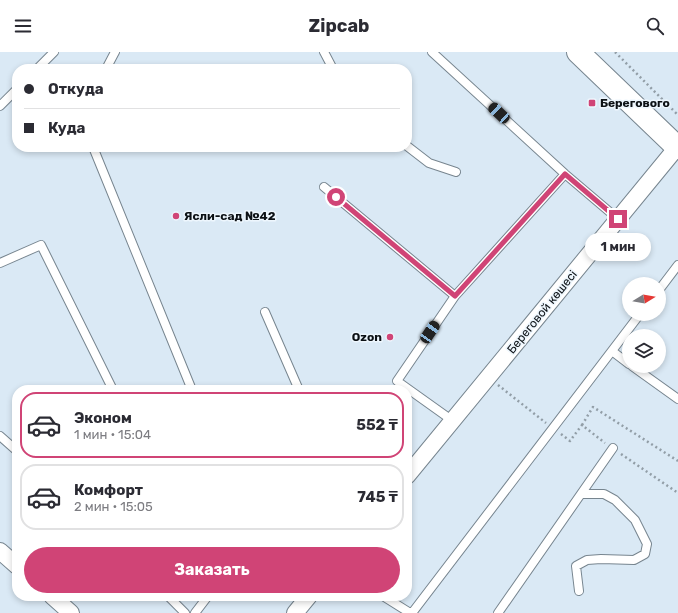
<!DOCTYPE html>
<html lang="ru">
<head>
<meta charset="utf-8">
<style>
  :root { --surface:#fff; --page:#f2f2f3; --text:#2b2b33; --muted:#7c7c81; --line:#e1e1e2; --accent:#d04476 }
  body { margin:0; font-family:Rubik,sans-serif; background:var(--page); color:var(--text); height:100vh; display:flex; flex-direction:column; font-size:15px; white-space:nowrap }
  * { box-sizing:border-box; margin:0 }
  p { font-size:13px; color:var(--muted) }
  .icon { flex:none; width:22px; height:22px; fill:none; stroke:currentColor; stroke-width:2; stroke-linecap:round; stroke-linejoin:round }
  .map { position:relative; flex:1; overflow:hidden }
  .sheet { position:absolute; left:12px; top:333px; width:400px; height:216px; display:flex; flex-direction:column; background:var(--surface); border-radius:16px; box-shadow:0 2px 6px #0003 }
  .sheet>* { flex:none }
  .guide { position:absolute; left:12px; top:12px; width:400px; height:88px; border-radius:16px; box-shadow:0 2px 6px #0003; display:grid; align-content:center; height:88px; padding:0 12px; background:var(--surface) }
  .needle { width:26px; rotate:79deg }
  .tools { position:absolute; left:622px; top:225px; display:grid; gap:8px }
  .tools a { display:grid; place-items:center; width:44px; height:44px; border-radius:50%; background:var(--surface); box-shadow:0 2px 6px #0003; font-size:20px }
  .end { position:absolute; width:18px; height:18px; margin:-9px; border:5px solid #d04476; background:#fff; box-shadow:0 0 0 2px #fff }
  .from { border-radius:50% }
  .bubble { position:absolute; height:28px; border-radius:14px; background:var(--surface); box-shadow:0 2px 6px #0003; font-size:13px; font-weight:700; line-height:28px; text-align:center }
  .car { position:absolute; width:12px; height:24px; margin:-12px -6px; border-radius:5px; box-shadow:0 0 3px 1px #0007; background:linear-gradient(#222 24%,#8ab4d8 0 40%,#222 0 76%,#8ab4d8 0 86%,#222 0) }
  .guide b { display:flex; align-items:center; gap:14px; height:38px; font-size:15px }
  .guide b+b { border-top:1px solid var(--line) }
  .guide i { width:10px; height:10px; background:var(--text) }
  ul { padding:7px 0 0; list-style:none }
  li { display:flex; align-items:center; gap:12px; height:66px; margin:0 8px 6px; padding:0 4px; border:2px solid var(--line); border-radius:16px }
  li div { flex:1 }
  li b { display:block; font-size:15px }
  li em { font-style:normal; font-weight:700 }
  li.on { border-color:var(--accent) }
  li>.icon { width:36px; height:36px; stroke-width:1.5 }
  .action { display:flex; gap:8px; margin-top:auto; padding:8px 12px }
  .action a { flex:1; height:46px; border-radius:24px; background:var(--accent); color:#fff; font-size:16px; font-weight:700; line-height:46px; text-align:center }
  header { display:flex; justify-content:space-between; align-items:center; height:52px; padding:0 12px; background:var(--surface); font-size:18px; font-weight:700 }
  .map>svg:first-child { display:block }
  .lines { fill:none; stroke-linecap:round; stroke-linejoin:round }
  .service-casing { stroke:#77858f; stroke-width:10 }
  .minor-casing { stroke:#77858f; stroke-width:18 }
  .secondary-casing { stroke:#77858f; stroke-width:24 }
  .path { stroke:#929ea7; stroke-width:2.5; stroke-dasharray:2 3; stroke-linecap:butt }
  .service { stroke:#fff; stroke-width:8 }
  .minor { stroke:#fff; stroke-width:16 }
  .secondary { stroke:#fff; stroke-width:22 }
  .route { stroke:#d04476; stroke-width:5 }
  .poi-dot { fill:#d04476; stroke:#edf6fd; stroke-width:1.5 }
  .labels { text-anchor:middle; stroke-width:3; stroke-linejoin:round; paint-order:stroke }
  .poi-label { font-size:12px; font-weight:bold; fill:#0c1115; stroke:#edf6fd; text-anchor:start }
  .street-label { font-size:12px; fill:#0c1115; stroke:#edf6fd }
</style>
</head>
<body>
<header><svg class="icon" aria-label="menu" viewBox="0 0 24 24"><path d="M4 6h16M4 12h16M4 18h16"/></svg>Zipcab<svg class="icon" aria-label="search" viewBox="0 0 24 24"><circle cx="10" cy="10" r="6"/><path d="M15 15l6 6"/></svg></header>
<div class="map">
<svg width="678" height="561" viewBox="0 0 678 561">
  <rect width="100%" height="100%" fill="#dae9f5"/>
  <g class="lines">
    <defs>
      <path id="service" d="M324,0L333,17
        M432,0L565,122L618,167
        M37,17L54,0
        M106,17L115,0
        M0,54L17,37
        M407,94L429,111L456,120
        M93,95L192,338
        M324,135L455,244
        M0,211L41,193L113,338
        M659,238L678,213
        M265,260L299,338
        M612,299L629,312
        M632,314L678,347
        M453,369L397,329L455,244L565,122
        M0,384L17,399
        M579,539L576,514L587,508L601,507L634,508L645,502L647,492L635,468L615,448L604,442H582
        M168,544L185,561
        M383,544L410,561
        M195,561L208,544
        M412,561L640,262
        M498,561L613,396"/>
      <path id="minor" d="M407,424L678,94
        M0,499L17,514
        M52,544L71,561
        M295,561L309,544"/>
      <path id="secondary" d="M578,0L678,96"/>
    </defs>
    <!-- service casing -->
    <use href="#service" class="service-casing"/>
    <!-- minor casing -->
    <use href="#minor" class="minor-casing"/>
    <!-- secondary casing -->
    <use href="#secondary" class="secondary-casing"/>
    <!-- path -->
    <path class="path" d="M615,0L678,63
      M498,333L546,371
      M582,373L593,355L678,409
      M561,382L570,389L582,373L605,391
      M621,402L678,441"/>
    <!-- service -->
    <use href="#service" class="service"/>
    <!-- minor -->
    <use href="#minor" class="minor"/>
    <!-- secondary -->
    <use href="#secondary" class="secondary"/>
  </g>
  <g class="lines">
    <!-- route -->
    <path class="route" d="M336,145L455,244L565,122L618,167"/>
  </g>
  <!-- markers -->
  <g class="poi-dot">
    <rect x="588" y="47" width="8" height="8" rx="2"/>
    <circle cx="176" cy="164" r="4"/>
    <circle cx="390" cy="285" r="4"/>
  </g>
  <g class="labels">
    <!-- poi labels -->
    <g class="poi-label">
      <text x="600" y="55">Берегового</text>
      <text x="184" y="168">Ясли-сад №42</text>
      <text x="382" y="289" text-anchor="end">Ozon</text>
    </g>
    <!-- street labels -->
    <g class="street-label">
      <text transform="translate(542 260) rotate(-51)" y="4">Береговой көшесі</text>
    </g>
  </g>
</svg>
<div class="tools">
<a><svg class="needle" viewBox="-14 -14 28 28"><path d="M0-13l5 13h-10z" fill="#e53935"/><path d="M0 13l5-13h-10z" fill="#7c7c81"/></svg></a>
<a><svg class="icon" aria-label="layers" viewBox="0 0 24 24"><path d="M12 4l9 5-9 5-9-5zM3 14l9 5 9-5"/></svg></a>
</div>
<i class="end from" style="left:336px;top:145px"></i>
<i class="end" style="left:618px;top:167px"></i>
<div class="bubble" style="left:585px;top:181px;width:66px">1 мин</div>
<i class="car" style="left:499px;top:61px;rotate:313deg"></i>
<i class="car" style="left:430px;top:280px;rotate:34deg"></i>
<div class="guide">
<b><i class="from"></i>Откуда</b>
<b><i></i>Куда</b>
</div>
<section class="sheet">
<ul>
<li class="on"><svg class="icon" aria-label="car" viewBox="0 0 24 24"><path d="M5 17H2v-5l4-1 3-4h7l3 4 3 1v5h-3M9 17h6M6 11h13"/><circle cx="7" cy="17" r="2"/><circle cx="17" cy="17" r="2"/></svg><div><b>Эконом</b><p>1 мин · 15:04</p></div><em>552 ₸</em></li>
<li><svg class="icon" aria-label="car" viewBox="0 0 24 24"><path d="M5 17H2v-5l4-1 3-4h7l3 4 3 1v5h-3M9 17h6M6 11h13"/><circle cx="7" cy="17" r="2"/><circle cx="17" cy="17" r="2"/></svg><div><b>Комфорт</b><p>2 мин · 15:05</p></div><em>745 ₸</em></li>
</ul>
<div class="action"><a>Заказать</a></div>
</section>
</div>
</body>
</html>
